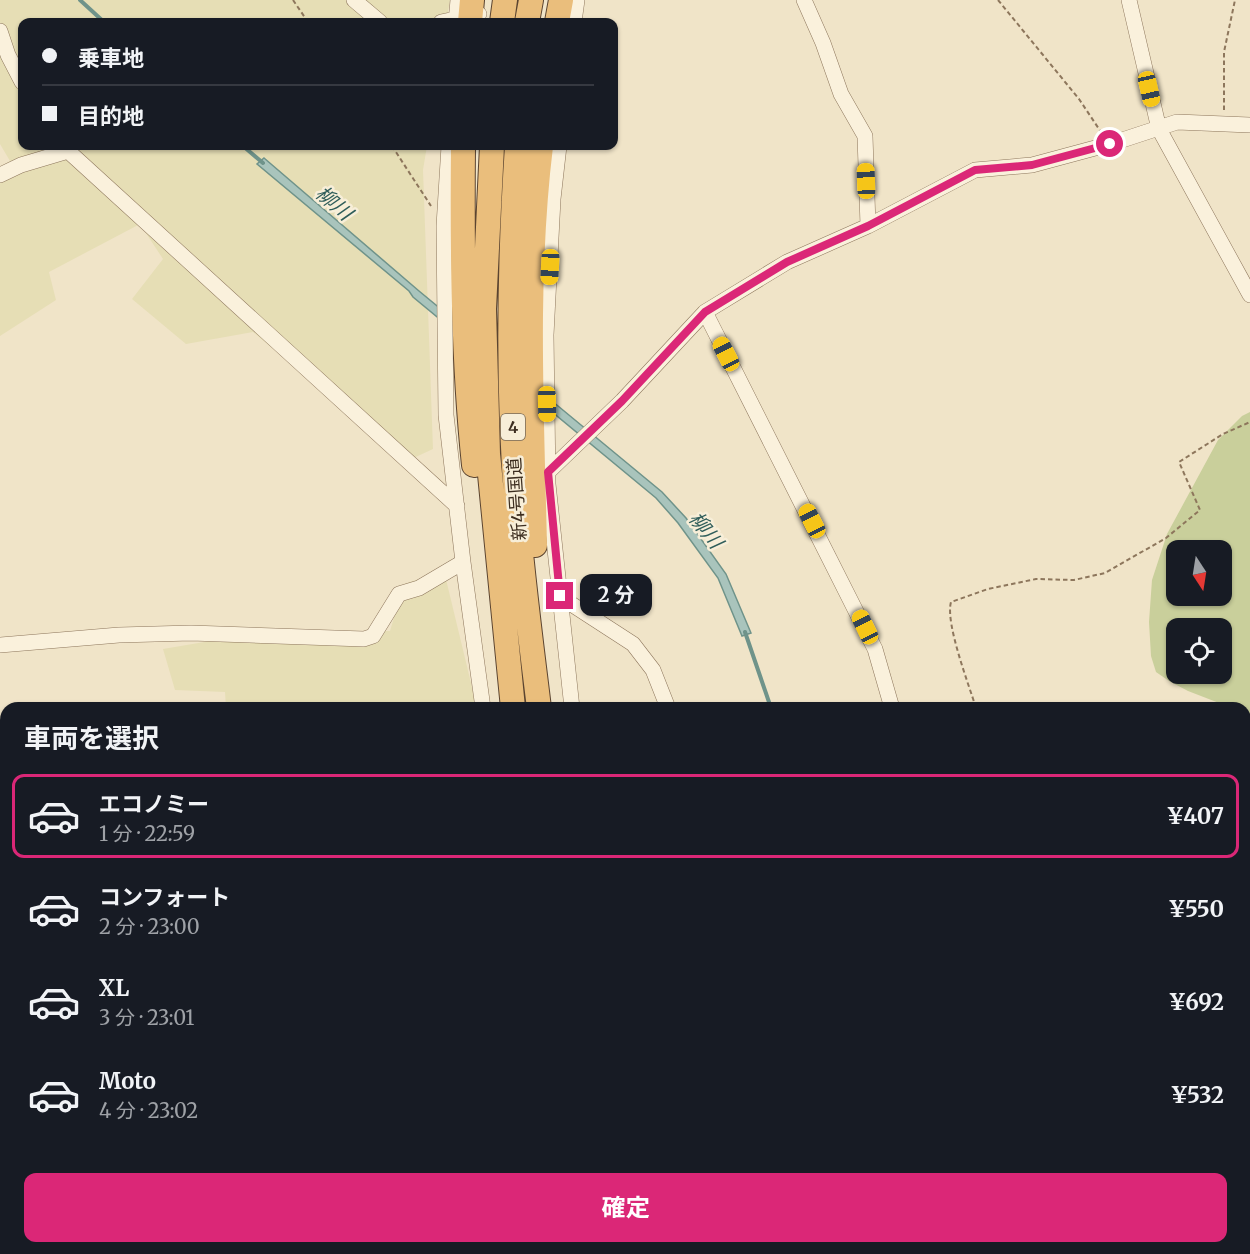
<!DOCTYPE html>
<html lang="ja">
<head>
<meta charset="utf-8">
<style>
  :root { --surface:#171b24; --page:#242831; --text:#f1f3f6; --muted:#9ea1a6; --line:#363941; --accent:#db2777 }
  body { margin:0; font-family:Merriweather,"Noto Sans JP",serif; background:var(--page); color:var(--text); height:100vh; display:flex; flex-direction:column; font-size:22px; white-space:nowrap }
  * { box-sizing:border-box; margin:0 }
  p { font-size:20px; color:var(--muted) }
  .icon { flex:none; width:33px; height:33px; fill:none; stroke:currentColor; stroke-width:2; stroke-linecap:round; stroke-linejoin:round }
  .map { position:relative; flex:1; overflow:hidden }
  .drawer { position:absolute; left:0px; top:702px; width:1251px; height:552px; display:flex; flex-direction:column; background:var(--surface); border-radius:18px 18px 0 0; box-shadow:0 2px 4px #0004 }
  .drawer>* { flex:none }
  .guide { position:absolute; left:18px; top:18px; width:600px; height:132px; border-radius:12px; box-shadow:0 2px 4px #0004; display:grid; align-content:center; height:132px; padding:0 24px; background:var(--surface) }
  .needle { width:39px; rotate:168deg }
  .controls { position:absolute; left:1166px; top:540px; display:grid; gap:12px }
  .controls a { display:grid; place-items:center; width:66px; height:66px; border-radius:12px; background:var(--surface); box-shadow:0 2px 4px #0004; font-size:30px }
  .end { position:absolute; width:27px; height:27px; margin:-14px; border:8px solid #db2777; background:#fff; box-shadow:0 0 0 3px #fff }
  .from { border-radius:50% }
  .bubble { position:absolute; height:42px; border-radius:12px; background:var(--surface); box-shadow:0 2px 4px #0004; font-size:20px; font-weight:700; line-height:42px; text-align:center }
  .car { position:absolute; width:18px; height:36px; margin:-18px -9px; border-radius:8px; box-shadow:0 0 4px 2px #0007; background:linear-gradient(#f5c518 24%,#345 0 40%,#f5c518 0 76%,#345 0 86%,#f5c518 0) }
  .guide b { display:flex; align-items:center; gap:21px; height:57px; font-size:22px }
  .guide b+b { border-top:2px solid var(--line) }
  .guide i { width:15px; height:15px; background:var(--text) }
  ul { padding:0; list-style:none }
  li { display:flex; align-items:center; gap:18px; height:84px; margin:0 12px 9px; padding:0 12px; border:3px solid transparent; border-radius:12px }
  li div { flex:1 }
  li b { display:block; font-size:22px }
  li em { font-style:normal; font-weight:700 }
  li.current { border-color:var(--accent) }
  li>.icon { width:54px; height:54px; stroke-width:1.5 }
  h2 { padding:0 24px; font-size:27px; line-height:72px }
  .action { display:flex; gap:12px; margin-top:auto; padding:12px 24px }
  .action a { flex:1; height:69px; border-radius:12px; background:var(--accent); color:#fff; font-size:24px; font-weight:700; line-height:69px; text-align:center }
  .map>svg:first-child { display:block }
  .farmland { fill:#e6deb5 }
  .green { fill:#c9cf9b; fill-rule:evenodd }
  .water { fill:#a9c4bc; stroke:#6f938a; stroke-width:1.5 }
  .lines { fill:none; stroke-linecap:round; stroke-linejoin:round }
  .stream { stroke:#6f938a; stroke-width:4 }
  .minor-casing { stroke:#8d765c; stroke-width:16 }
  .tertiary-casing { stroke:#8d765c; stroke-width:20 }
  .trunk-casing { stroke:#5b4430; stroke-width:26 }
  .path { stroke:#8d765c; stroke-width:2; stroke-dasharray:4.5 3; stroke-linecap:butt }
  .minor { stroke:#faf1dc; stroke-width:15 }
  .tertiary { stroke:#faf1dc; stroke-width:18 }
  .trunk { stroke:#eabe7c; stroke-width:24 }
  .route { stroke:#db2777; stroke-width:8 }
  .labels { text-anchor:middle; stroke-width:5; stroke-linejoin:round; paint-order:stroke }
  .shield { fill:#f7eed8; stroke:#756857; stroke-width:1.5 }
  .shield-label { font-size:16px; font-weight:bold; fill:#3d2e20 }
  .street-label { font-size:18px; fill:#3d2e20; stroke:#f7eed8 }
  .water-label { font-size:20px; font-style:italic; fill:#2f5d5a; stroke:#f7eed8 }
</style>
</head>
<body>
<div class="map">
<svg width="1250" height="1254" viewBox="0 0 1250 1254">
  <rect width="100%" height="100%" fill="#f0e4c8"/>
  <!-- farmland -->
  <path class="farmland" d="M0,0H450L446,22H22V146H427L423,170L433,449L407,461L253,332L186,344L132,299L163,259L140,224L49,272L56,300L0,336V167L10,161L0,144Z
    M444,571L477,708H226L225,692L175,690L163,649L269,631H390L404,584Z
    M0,1181L6,1192V1248L17,1254H0Z
    M155,1248H355L356,1254H133Z
    M381,1248H542V1254L382,1253Z"/>
  <!-- green -->
  <path class="green" d="M1250,412V715L1245,713V708H1232L1188,691L1169,681L1156,672L1151,656L1149,622L1152,580L1167,534L1218,440L1242,416ZM1176,550H1221V596H1176ZM1176,628H1221V674H1176Z"/>
  <!-- water -->
  <path class="water" d="M264,158L419,291L662,492L686,518L726,574L751,633L742,636L718,578L678,523L656,498L413,297L409,291L257,164Z"/>
  <g class="lines">
    <!-- stream -->
    <path class="stream" d="M80,0L104,22
      M243,146L263,163
      M745,632L771,708
      M969,1248L971,1254"/>
    <defs>
      <path id="minor" d="M354,0L380,22
        M804,0L823,43L841,94L865,136L868,226
        M1129,0L1159,129L1250,295
        M441,22L479,14
        M456,22L458,0
        M574,22L577,0
        M0,31L8,55L22,82
        M64,146L68,151L457,506
        M449,146L444,226L446,415L463,562L483,708
        M559,146L553,199L546,335L548,484L572,708
        M0,175L21,165L68,151
        M705,312L875,649L892,708
        M548,472L622,401L705,312L787,262L868,226L975,170L1032,165L1110,144L1177,122L1250,125
        M559,596L633,644L653,670L668,708
        M0,645L119,635L191,633L364,639L373,636L399,594L419,588L463,562
        M0,1186L6,1215
        M13,1248L14,1254
        M553,1248L554,1254
        M623,1248L624,1254
        M875,1248L877,1254
        M1056,1248L1057,1254
        M117,1254L145,1248"/>
      <path id="tertiary" d="M0,779L6,785
        M367,1248L369,1254"/>
      <path id="trunk" d="M470,22L472,0
        M502,22L505,0
        M527,22L531,0
        M557,22L561,0
        M463,146C462,253 463,359 474,465
        M492,146L484,309L488,454L513,708
        M517,146C509,266 507,388 517,509C522,575 531,642 539,708
        M535,545C532,412 525,277 541,146
        M572,1248L573,1254
        M599,1248L600,1254"/>
    </defs>
    <!-- minor casing -->
    <use href="#minor" class="minor-casing"/>
    <!-- tertiary casing -->
    <use href="#tertiary" class="tertiary-casing"/>
    <!-- trunk casing -->
    <use href="#trunk" class="trunk-casing"/>
    <!-- path -->
    <path class="path" d="M293,0L308,22
      M998,0L1079,99L1101,132
      M1224,110V52L1235,0
      M392,146L431,206
      M976,708C969,685 945,623 951,602L988,589L1036,579L1074,580L1105,573L1166,538L1200,510L1179,462L1223,434L1250,422
      M1245,1033L1250,1032
      M1205,1248L1206,1254"/>
    <!-- minor -->
    <use href="#minor" class="minor"/>
    <!-- tertiary -->
    <use href="#tertiary" class="tertiary"/>
    <!-- trunk -->
    <use href="#trunk" class="trunk"/>
  </g>
  <g class="lines">
    <!-- route -->
    <path class="route" d="M560,596L548,472L622,401L705,312L787,262L868,226L975,170L1032,165L1110,144"/>
  </g>
  <g class="labels">
    <!-- shield labels -->
    <rect class="shield" x="501" y="414" width="24" height="26" rx="4.5"/>
    <g class="shield-label">
      <text x="513" y="433">4</text>
    </g>
    <!-- street labels -->
    <g class="street-label">
      <text transform="translate(517 499) rotate(-94)" y="6">新4号国道</text>
    </g>
    <!-- water labels -->
    <g class="water-label">
      <text transform="translate(334 203) rotate(41)" y="7">柳川</text>
      <text transform="translate(706 530) rotate(51)" y="7">柳川</text>
    </g>
  </g>
</svg>
<div class="controls">
<a><svg class="needle" viewBox="-14 -14 28 28"><path d="M0-13l5 13h-10z" fill="#e53935"/><path d="M0 13l5-13h-10z" fill="#9ea1a6"/></svg></a>
<a><svg class="icon" aria-label="locate" viewBox="0 0 24 24"><circle cx="12" cy="12" r="6"/><path d="M12 2v4M12 18v4M2 12h4M18 12h4"/></svg></a>
</div>
<i class="end from" style="left:1110px;top:144px"></i>
<i class="end" style="left:560px;top:596px"></i>
<div class="bubble" style="left:580px;top:574px;width:72px">2 分</div>
<i class="car" style="left:1149px;top:89px;rotate:167deg"></i>
<i class="car" style="left:866px;top:181px;rotate:358deg"></i>
<i class="car" style="left:550px;top:267px;rotate:183deg"></i>
<i class="car" style="left:726px;top:354px;rotate:333deg"></i>
<i class="car" style="left:547px;top:404px;rotate:179deg"></i>
<i class="car" style="left:812px;top:521px;rotate:333deg"></i>
<i class="car" style="left:865px;top:627px;rotate:334deg"></i>
<div class="guide">
<b><i class="from"></i>乗車地</b>
<b><i></i>目的地</b>
</div>
<section class="drawer">
<h2>車両を選択</h2>
<ul>
<li class="current"><svg class="icon" aria-label="car" viewBox="0 0 24 24"><path d="M5 17H2v-5l4-1 3-4h7l3 4 3 1v5h-3M9 17h6M6 11h13"/><circle cx="7" cy="17" r="2"/><circle cx="17" cy="17" r="2"/></svg><div><b>エコノミー</b><p>1 分 · 22:59</p></div><em>¥407</em></li>
<li><svg class="icon" aria-label="car" viewBox="0 0 24 24"><path d="M5 17H2v-5l4-1 3-4h7l3 4 3 1v5h-3M9 17h6M6 11h13"/><circle cx="7" cy="17" r="2"/><circle cx="17" cy="17" r="2"/></svg><div><b>コンフォート</b><p>2 分 · 23:00</p></div><em>¥550</em></li>
<li><svg class="icon" aria-label="car" viewBox="0 0 24 24"><path d="M5 17H2v-5l4-1 3-4h7l3 4 3 1v5h-3M9 17h6M6 11h13"/><circle cx="7" cy="17" r="2"/><circle cx="17" cy="17" r="2"/></svg><div><b>XL</b><p>3 分 · 23:01</p></div><em>¥692</em></li>
<li><svg class="icon" aria-label="car" viewBox="0 0 24 24"><path d="M5 17H2v-5l4-1 3-4h7l3 4 3 1v5h-3M9 17h6M6 11h13"/><circle cx="7" cy="17" r="2"/><circle cx="17" cy="17" r="2"/></svg><div><b>Moto</b><p>4 分 · 23:02</p></div><em>¥532</em></li>
</ul>
<div class="action"><a>確定</a></div>
</section>
</div>
</body>
</html>
